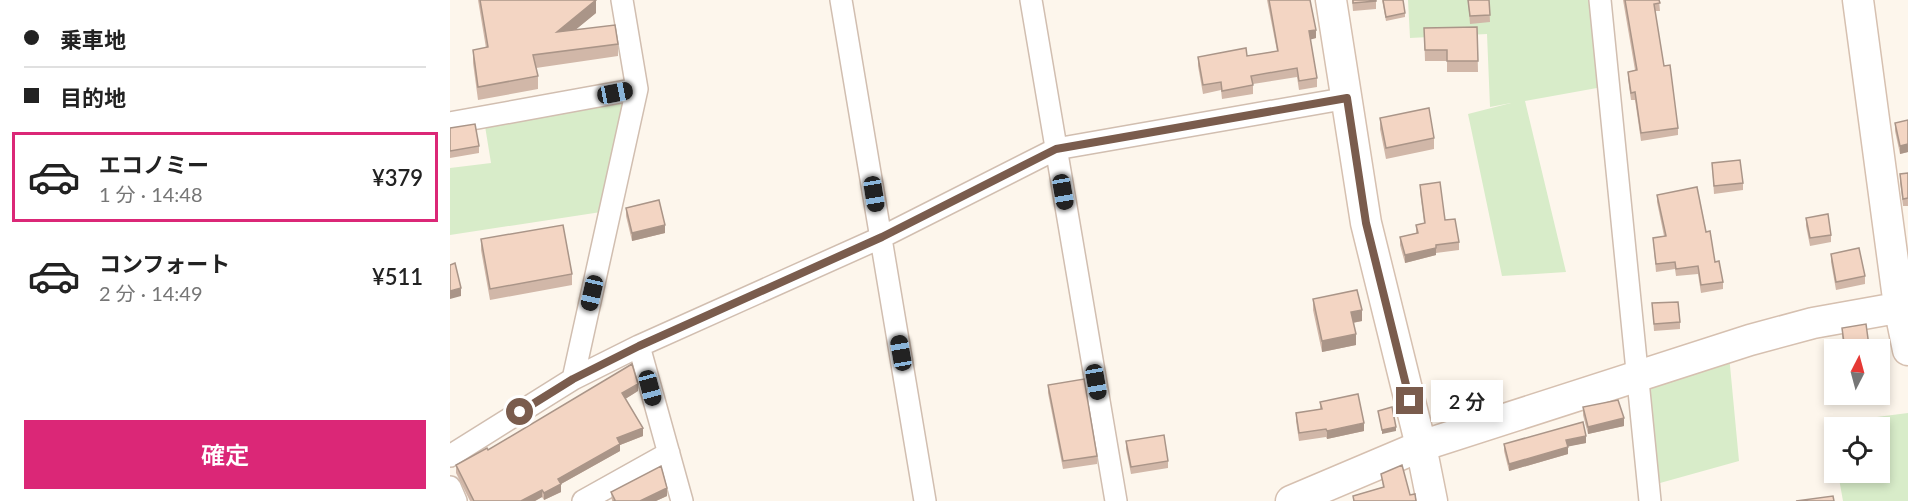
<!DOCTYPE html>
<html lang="ja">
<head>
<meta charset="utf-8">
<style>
  :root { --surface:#fff; --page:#f6f6f6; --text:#222; --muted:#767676; --line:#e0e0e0; --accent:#db2777 }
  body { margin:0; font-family:Lato,"Noto Sans JP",sans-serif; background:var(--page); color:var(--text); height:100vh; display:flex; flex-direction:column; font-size:22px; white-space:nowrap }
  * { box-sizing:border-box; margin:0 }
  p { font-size:20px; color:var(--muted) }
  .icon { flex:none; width:33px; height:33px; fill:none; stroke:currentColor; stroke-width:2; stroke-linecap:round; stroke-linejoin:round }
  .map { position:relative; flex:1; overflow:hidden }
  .sheet { display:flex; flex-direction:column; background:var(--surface); width:450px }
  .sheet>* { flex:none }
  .hud { display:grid; align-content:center; height:132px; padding:0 24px; background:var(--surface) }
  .needle { width:39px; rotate:6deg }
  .tools { position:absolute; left:1374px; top:339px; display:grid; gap:12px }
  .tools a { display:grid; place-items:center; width:66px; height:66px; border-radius:0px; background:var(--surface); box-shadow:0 3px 9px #0003; font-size:30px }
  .end { position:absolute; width:27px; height:27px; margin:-14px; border:8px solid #7a5c4d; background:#fff; box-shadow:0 0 0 3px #fff }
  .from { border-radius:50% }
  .bubble { position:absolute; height:42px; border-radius:0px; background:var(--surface); box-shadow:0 3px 9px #0003; font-size:20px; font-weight:600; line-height:42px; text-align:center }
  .car { position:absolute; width:18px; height:36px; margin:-18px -9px; border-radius:8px; box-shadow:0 0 4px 2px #0007; background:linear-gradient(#222 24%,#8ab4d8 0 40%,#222 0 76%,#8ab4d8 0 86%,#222 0) }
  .hud b { display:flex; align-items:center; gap:21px; height:57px; font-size:22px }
  .hud b+b { border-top:2px solid var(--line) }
  .hud i { width:15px; height:15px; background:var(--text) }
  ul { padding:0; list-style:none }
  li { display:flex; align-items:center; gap:18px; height:90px; margin:0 12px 9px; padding:0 12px; border:3px solid transparent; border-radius:0px }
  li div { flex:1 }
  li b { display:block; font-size:22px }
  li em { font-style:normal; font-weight:600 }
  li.selected { border-color:var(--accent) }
  li>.icon { width:54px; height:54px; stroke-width:1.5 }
  .cta { display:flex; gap:12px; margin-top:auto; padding:12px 24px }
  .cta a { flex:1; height:69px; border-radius:0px; background:var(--accent); color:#fff; font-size:24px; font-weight:600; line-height:69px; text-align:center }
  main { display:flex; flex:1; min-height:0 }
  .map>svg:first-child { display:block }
  .green { fill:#d8ecc9 }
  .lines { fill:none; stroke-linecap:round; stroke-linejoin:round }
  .street-casing { stroke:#d1beb0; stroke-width:24 }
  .secondary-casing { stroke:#d6c0b0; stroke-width:33 }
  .street { stroke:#fff; stroke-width:21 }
  .secondary { stroke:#fff; stroke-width:30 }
  .wall { fill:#d1b7a8 }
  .shaded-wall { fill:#aa9588 }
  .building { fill:#f3d5c3; stroke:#aa9588; stroke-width:1.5 }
  .route { stroke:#7a5c4d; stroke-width:8 }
</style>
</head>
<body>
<main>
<section class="sheet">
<div class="hud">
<b><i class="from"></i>乗車地</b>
<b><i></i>目的地</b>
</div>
<ul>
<li class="selected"><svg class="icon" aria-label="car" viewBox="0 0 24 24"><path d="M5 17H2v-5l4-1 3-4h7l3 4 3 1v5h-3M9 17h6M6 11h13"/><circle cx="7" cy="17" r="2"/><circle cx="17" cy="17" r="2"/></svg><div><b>エコノミー</b><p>1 分 · 14:48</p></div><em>¥379</em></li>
<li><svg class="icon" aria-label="car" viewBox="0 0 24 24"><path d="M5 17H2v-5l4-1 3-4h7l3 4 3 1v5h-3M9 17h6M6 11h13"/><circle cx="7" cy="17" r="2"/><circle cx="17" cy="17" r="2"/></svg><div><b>コンフォート</b><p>2 分 · 14:49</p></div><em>¥511</em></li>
</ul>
<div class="cta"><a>確定</a></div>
</section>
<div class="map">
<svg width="1458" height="501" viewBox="0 0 1458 501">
  <rect width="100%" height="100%" fill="#fdf6ec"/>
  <!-- green -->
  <path class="green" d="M958,0H1150L1158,86L1075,101L1116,272L1052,276L1018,114L1061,103L1040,107L1037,34L960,38Z
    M174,103L151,212L0,235V168L41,163L35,126Z
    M1279,355L1289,461L1210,483L1186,378Z
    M1458,413V501H1393L1388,473L1430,472V428H1384V448L1380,423Z"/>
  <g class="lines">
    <defs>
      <path id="street" d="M391,0L475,501
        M581,0L666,501
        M1150,0L1200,501
        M0,123L187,89
        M189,346L232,501
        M123,379L187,89L172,0
        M0,456L123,379L189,346L432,237L606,149L898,98
        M0,487L6,501
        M133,501L219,453"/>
      <path id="secondary" d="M881,0L916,223L971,446L982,501
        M1408,0L1449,306L1458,350
        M841,501L971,446L1300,340L1363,323L1458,306"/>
    </defs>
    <!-- street casing -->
    <use href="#street" class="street-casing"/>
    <!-- secondary casing -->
    <use href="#secondary" class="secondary-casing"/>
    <!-- street -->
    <use href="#street" class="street"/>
    <!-- secondary -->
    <use href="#secondary" class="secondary"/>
  </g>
  <!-- wall -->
  <path class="wall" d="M28,0H146V13L125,30L168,44V56L86,68L88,76V89L28,100L23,63V50L36,48Z
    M817,0H860L866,38L860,39L867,78V87L849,90L847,77L803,84V94L772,99L771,90L753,94L748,66V57L797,56L827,51Z
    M902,0H926V9L903,11Z
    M932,0L955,13V17L936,21Z
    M1018,0H1039L1040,22L1020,24Z
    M1173,0H1209L1210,11H1205L1214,66L1228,128V135L1191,141L1185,100H1181L1178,79V72L1185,70Z
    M1027,27L1028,72H997V61H975L974,28Z
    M930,118L984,138V149L936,159L930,129Z
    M1458,120V152L1450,154L1445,131V123Z
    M0,128H2L29,146V153L0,158Z
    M1262,163L1293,183V190L1264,194Z
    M1458,173V206H1453L1450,182V174Z
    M970,185L995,220L1009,242V250L986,253V255L955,263L950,245V237L966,233V225L974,223L970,192Z
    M1207,195L1256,232L1265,262L1273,282V289L1251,293L1248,274L1226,276L1225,269L1206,272L1203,238L1214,236L1207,202Z
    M176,208L215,233L182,241L176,216Z
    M1356,218L1381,235V242L1360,246L1356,226Z
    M31,239L122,274V285L40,300L31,250Z
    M1381,254L1415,276V284L1386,290L1381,262Z
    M863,299L912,321L903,323L906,345L872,352L863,310Z
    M1202,303L1230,322V329L1204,331Z
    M1392,328L1419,346V350H1394L1392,335Z
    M598,385L647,456V464L613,469L598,393Z
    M188,391L175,399L193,436L170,445V451L111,484V492L94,500L92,497L85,501H20L6,473V465L38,450Z
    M870,402L914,431L877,439L876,437L849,441L846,421V413L870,409Z
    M1133,407L1174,426L1138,434L1133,415Z
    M676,441L718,461V468L681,474L676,449Z
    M1136,443L1118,446V454L1059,471L1054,451V444Z
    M931,474L960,495L966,501H903V496L933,487Z
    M161,492L217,496L206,501H162Z"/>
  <!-- shaded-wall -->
  <path class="shaded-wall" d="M146,0V13L107,45V32Z
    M866,30V38L859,40V31Z
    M1458,144V152L1450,154V146Z
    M215,225V233L182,241V233Z
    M986,248V255L955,263V255Z
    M11,288V296L0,299V291Z
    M912,310V321L901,323V312Z
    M906,334V345L872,352V341Z
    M188,384V391L172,401V393Z
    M1174,418V426L1138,434V427Z
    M914,423V431L877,439V431Z
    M946,427V431L932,434V430Z
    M193,428V436L170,445V451L111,484V492L94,500V493L108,479L167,438Z
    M1136,436V443L1116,447V440Z
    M1118,447V454L1059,471V464Z
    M217,488V496L206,501H190Z
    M92,490V497L85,501H71Z"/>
  <!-- building -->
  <path class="building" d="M30,0H146L107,32L165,25L168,44L83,55L88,76L28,87L23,50L38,47Z
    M819,0H860L866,30L859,31L867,78L849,81L847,68L801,76L803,85L772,91L771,82L753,85L748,57L796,48L797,56L828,51Z
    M903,0H926V1L903,3Z
    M933,0H953L955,13L936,17Z
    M1018,0H1039L1040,15L1020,16Z
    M1175,0H1209L1210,3L1204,4L1214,66L1220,65L1228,128L1191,133L1185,92L1181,93L1178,72L1187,70Z
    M1027,27L1028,61H997V50H975L974,28Z
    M979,108L984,138L936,148L930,118Z
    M1458,120V144L1450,146L1445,123Z
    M25,124L29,146L0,151V128Z
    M1290,160L1293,183L1264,186L1262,163Z
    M1458,173V198L1453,199L1450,174Z
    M990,182L995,220L1005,219L1009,242L986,245V248L955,255L950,237L968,233L966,225L975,223L970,185Z
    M1247,187L1256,232L1260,231L1265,262L1269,261L1273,282L1251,285L1248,266L1226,269L1225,262L1206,264L1203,238L1216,236L1207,195Z
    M209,200L215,225L182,233L176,208Z
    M1378,214L1381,235L1360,238L1356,218Z
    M113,225L122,274L40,289L31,239Z
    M1409,248L1415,276L1386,282L1381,254Z
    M5,263L11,288L0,291V265Z
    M907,290L912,310L901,312L906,334L872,341L863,299Z
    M1228,302L1230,322L1204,324L1202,303Z
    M1416,324L1419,346L1395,350L1392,328Z
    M182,364L188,384L172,393L193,428L167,438L170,444L108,479L111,484L94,493L92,490L71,501H24L6,465L37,448L38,450Z
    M634,379L647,456L613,461L598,385Z
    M908,394L914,423L877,431L876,429L849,433L846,413L872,409L870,402Z
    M1168,400L1174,418L1138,427L1133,407Z
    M942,407L946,427L932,430L928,411Z
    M1133,422L1136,436L1116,440L1118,447L1059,464L1054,444Z
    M714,435L718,461L681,467L676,441Z
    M952,465L960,495L965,494L966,501H904L903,496L934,487L931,474Z
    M211,466L217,488L190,501H164L165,500L161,492Z
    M1383,496L1384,501H1346Z"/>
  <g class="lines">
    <!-- route -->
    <path class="route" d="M70,412L123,379L189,346L432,237L606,149L897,98L916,223L960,401"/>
  </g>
</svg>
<div class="tools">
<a><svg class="needle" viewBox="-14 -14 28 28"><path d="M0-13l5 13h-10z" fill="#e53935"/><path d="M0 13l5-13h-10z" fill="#767676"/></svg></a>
<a><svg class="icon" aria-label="locate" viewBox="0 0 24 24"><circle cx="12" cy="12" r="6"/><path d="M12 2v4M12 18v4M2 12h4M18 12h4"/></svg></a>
</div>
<i class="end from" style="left:70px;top:412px"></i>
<i class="end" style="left:960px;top:401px"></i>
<div class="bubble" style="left:981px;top:380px;width:72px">2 分</div>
<i class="car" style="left:165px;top:93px;rotate:79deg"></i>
<i class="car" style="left:613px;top:192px;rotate:170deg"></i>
<i class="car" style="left:424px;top:194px;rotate:171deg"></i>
<i class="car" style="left:142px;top:293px;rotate:193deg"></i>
<i class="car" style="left:451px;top:353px;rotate:350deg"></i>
<i class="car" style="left:646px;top:382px;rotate:170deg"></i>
<i class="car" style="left:200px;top:388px;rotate:165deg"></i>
</div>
</main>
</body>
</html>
